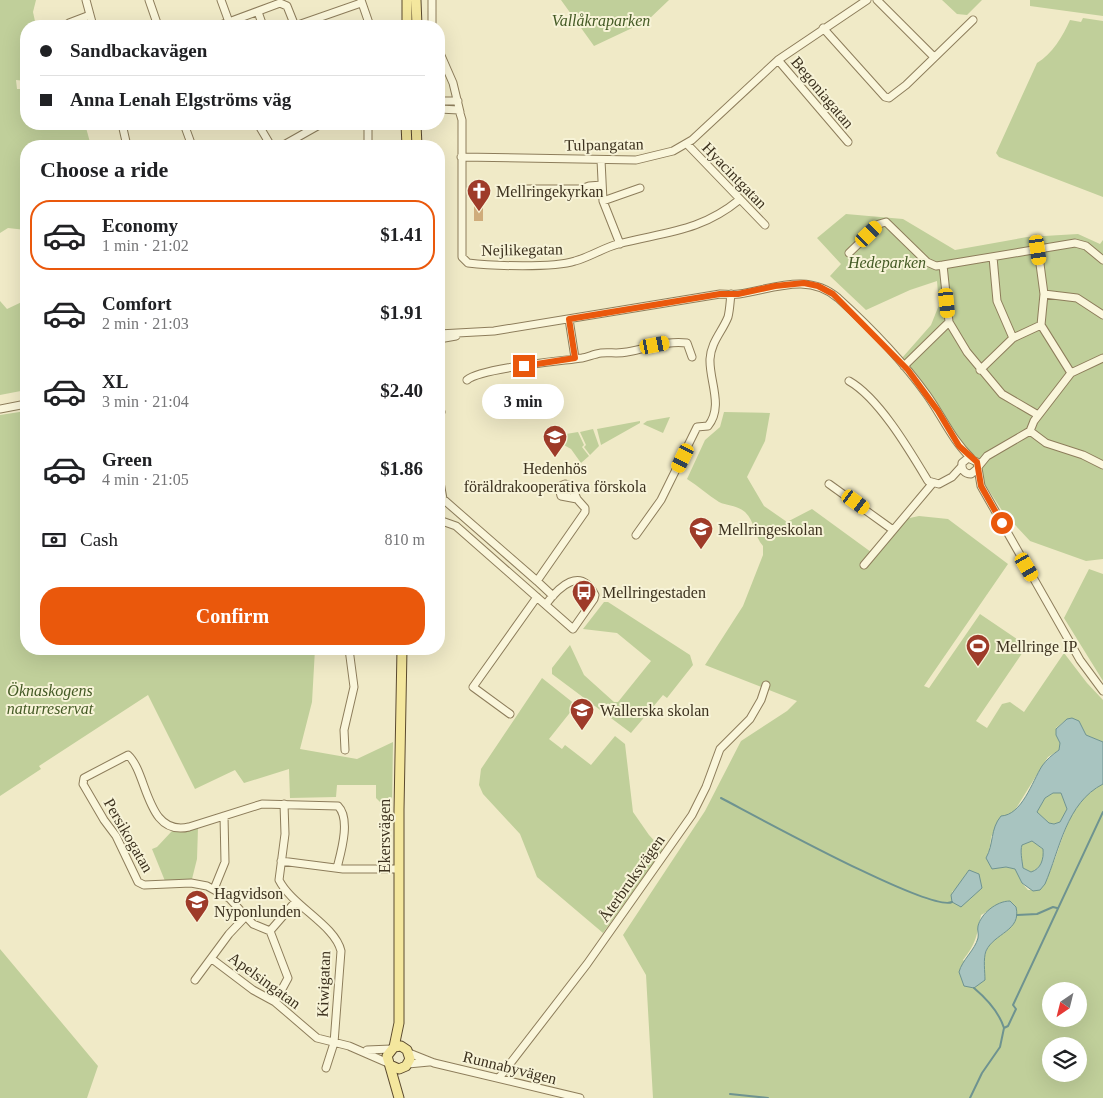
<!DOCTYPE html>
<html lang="en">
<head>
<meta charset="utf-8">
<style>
  :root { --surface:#fff; --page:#f2f2f2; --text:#202124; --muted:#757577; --line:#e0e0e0; --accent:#ea580c }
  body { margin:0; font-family:Georgia,serif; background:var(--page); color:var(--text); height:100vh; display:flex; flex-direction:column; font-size:19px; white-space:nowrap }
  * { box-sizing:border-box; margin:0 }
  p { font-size:16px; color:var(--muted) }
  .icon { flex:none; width:28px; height:28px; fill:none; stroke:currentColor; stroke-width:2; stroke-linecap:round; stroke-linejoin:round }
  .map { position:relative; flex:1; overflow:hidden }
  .panel { position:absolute; left:20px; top:140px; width:425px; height:515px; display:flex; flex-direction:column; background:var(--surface); border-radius:20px; box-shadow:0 5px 20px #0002 }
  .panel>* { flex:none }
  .hud { position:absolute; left:20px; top:20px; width:425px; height:110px; border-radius:20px; box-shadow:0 5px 20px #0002; display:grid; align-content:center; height:110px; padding:0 20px; background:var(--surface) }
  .needle { width:32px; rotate:215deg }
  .controls { position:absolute; left:1042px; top:982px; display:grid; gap:10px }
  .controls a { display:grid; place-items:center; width:45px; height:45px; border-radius:50%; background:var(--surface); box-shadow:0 5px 20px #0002; font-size:25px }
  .end { position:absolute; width:22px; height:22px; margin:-11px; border:6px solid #ea580c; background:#fff; box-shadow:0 0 0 2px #fff }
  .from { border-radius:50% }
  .bubble { position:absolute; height:35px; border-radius:18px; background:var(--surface); box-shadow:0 5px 20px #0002; font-size:16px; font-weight:700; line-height:35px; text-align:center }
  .car { position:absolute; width:15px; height:30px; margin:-15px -8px; border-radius:6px; box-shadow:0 0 4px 1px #0007; background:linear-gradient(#f5c518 24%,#345 0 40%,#f5c518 0 76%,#345 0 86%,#f5c518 0) }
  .hud b { display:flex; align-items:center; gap:18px; height:48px; font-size:19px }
  .hud b+b { border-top:1px solid var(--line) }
  .hud i { width:12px; height:12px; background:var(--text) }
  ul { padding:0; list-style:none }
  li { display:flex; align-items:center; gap:15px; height:70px; margin:0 10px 8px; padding:0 10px; border:2px solid transparent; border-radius:20px }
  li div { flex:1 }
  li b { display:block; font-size:19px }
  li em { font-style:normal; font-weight:700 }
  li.on { border-color:var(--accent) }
  li>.icon { width:45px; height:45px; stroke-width:1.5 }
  h2 { padding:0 20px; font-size:22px; line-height:60px }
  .pay { display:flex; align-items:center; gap:12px; height:55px; padding:0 20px; font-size:19px }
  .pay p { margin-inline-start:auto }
  .cta { display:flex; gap:10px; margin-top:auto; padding:10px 20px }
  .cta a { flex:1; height:58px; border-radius:20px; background:var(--accent); color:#fff; font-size:20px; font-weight:700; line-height:58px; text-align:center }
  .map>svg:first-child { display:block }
  .green { fill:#c0cf9a; fill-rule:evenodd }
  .water { fill:#a8c4c0; stroke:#6e9390; fill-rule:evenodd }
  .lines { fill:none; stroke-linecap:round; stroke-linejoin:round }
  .stream { stroke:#6e9390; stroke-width:2 }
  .building { fill:#cfac7b }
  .minor-casing { stroke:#8d7d5b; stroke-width:9 }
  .major-casing { stroke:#5b4a2f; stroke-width:11 }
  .minor { stroke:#faf6db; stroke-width:7 }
  .major { stroke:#f4e79e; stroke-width:9 }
  .route { stroke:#ea580c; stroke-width:6 }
  .labels { text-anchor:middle; stroke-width:4; stroke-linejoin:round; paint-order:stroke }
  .park-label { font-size:16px; font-style:italic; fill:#445a25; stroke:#f7f3d7 }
  .street-label { font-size:16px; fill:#3d321f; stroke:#f7f3d7 }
  .poi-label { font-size:16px; fill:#3d321f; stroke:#f7f3d7; text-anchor:start }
</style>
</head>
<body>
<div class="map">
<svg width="1103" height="1098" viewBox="0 0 1103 1098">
  <rect width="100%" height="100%" fill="#f0eac7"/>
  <!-- green -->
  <path class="green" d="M0,0H36L33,12L36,26H26V81L16,80L17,89H26V124H85L91,146H26V230L8,228L0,233Z
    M561,0H669L647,21L594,46Z
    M942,0H982L967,15L957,14Z
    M1030,0H1103V16L1030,6Z
    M1083,18L1103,21V197L999,157L996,153L1037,63C1052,54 1063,36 1070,20L1081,22Z
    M846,214L903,219L955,250L1027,237L1078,234L1100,244L1103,240V559L1086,561L1030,541L1003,512L902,358L931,325L939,305L937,281L910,290L866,310L830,276L841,264L817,238Z
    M26,300V390L0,395V301L7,309Z
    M26,411V649H183C191,654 195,654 204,649H315L312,702L300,749L357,759L393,742L392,808L384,806L376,798V785H337L336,797L290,798L289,769L244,783L235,770L195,789L148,695L39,766L41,769L0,796V415Z
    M724,412L770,413L765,441L747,477L764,506L787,522L812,509L871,552L896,521L919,516L948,519L1008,564L924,686L929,688L980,614L1027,646L976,721L987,728L1002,704L1010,702L1024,712L1064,653L1087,683L1103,700V742L1086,735L1079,721L1067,719L1056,728V735L1060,743L1059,750L1048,757L1041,768L1015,810C1008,816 993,829 991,838C990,846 990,850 986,858L999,868L1006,867L1016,869L1022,883L1028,890H1040C1064,855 1061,805 1103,784V1098H653L646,975L623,935L705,811L741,741L787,711L797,701L705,665L743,606L763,555V546C754,536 755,521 745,512C737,505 727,506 719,502C708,495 698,486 687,479L705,440L720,427ZM966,874L977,892L969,900L952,892L957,888ZM1006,901L1017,913C1014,935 992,934 986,952C983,959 985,972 985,980L963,960C976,944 977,935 981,915ZM1051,991H1079V1019H1051ZM1051,1046H1079V1074H1051Z
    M670,417L663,433L643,424L647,421Z
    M640,421V423L601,445L597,429Z
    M593,429L599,446L590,455L584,447L586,445L580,432Z
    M578,432L584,445L582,447L589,456L581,463L571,449L555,440L554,436Z
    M1089,569L1103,574V681L1064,618Z
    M604,602H608L690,655L693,665L667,698L663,695L631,733L552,674V668L570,645L584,675L614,702H618L651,661L617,633L583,629Z
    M542,678L576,705L549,739L562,749L565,745L591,765L615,736L625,744L633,812L649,835L663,850L603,933L537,877L520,834L483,794L479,785L481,769Z
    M1053,793H1061L1067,809L1060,822L1054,824L1049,823L1037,812L1045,798Z
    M198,828L197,859L192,879L165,881L152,849L157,847L172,831L179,832Z
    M1032,841L1043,849C1044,859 1041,869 1031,872L1023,868C1022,860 1020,852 1022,845Z
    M0,949L98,1066L87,1098H0Z"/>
  <!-- water -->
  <path class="water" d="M1072,718L1079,721L1086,735L1103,742V784C1066,803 1060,849 1045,884L1040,890L1033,891L1022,883L1015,869L1006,867L992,869L986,858C994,844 990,829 1001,816C1022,815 1032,782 1042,766C1047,759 1052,755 1059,750L1060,743L1056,735V729L1067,719ZM1053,793H1061L1067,809L1060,822L1054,824L1049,823L1037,812L1045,798ZM1032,841L1043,849C1044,859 1041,869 1031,872L1023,868C1022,860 1020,851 1022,845Z
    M969,870L979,874L982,888L961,907L952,902L951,895Z
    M1010,901L1016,907C1022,931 994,933 986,951C983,959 985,972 985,980L974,988L964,986L959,972C962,960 975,950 978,938C979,934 977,930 978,926C981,914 996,901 1010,901Z"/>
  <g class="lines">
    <!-- stream -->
    <path class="stream" d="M721,798C752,814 931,913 952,902
      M1017,915L1037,914L1053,907L1057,908
      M974,988C987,999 999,1012 1004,1028
      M730,1094L768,1098
      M970,1098L982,1073L1000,1047L1004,1028L1008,1026L1016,1009L1013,1005L1103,812"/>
  </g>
  <!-- building -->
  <path class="building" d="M474,204H483V221H474Z"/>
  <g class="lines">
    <defs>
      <path id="minor" d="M86,0L93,26
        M149,0L158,26
        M221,0L229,22
        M361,0L370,26
        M432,0V26
        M877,0L934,57
        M258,12L263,26
        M70,26L69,23L90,15
        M218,26L280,3L287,6L295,26
        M295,26L361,3
        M823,28L885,97L889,98L906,85L973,20
        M439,51L453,83L460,112
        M778,60L848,142
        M439,101H458
        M439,109L459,110L462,120V257L468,263C492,266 554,268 575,261C590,257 603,248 618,244C664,232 700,232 739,200
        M122,124L127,146
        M184,124L192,146
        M258,124L271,146
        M368,124V146
        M687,144L765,225
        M282,146L321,124
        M461,157L636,160L673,151L692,140L778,60L867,0
        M601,160L603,201L620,244
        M520,189H581L589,186L602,185
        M603,201L640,188
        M1038,249L1044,294L1041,325L1071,373
        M849,253L879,224L886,222L927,262L936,266L943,265
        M993,257L997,301L1013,338
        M1044,294L1077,298L1103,315
        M569,319L575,358
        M949,322L967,352L1002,394L1038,415
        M439,334L494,331L720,294C726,294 733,295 739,294C773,289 808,272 838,298C870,327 902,360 927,395C942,416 952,440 971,458
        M439,339L456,336
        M904,366L949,322L943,265L1075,243L1086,246L1103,260
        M980,370L1013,338L1041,325
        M467,380C481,368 561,361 582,358C588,357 594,354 601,353C609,352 618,354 627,352C648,349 666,340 687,343L692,357
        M849,381C879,398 910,451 928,481L939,484L952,477L962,466
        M0,409L26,404
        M439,416L441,412
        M1030,431L1046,443L1083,455L1103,465
        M439,441L440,482L443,499L537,581L585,512V508L577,499L572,487L565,484L559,487L561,496L577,499
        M978,467L987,456L1030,431L1034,421L1071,373L1103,358
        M977,469L971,474C965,474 961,470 962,463L968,458L977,462L981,486L1080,660L1103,691
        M829,484L893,530
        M439,520L456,526L573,629L594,599L595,595C580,566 559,587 546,604
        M636,535L661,500L697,427L708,426C724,406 709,381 710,359C711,342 722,332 728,317C730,309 730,301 731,294
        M864,565L932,484
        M537,581L553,596
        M510,714L473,687L537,597
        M345,750L344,730L354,687L349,649
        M284,804L285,834L279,880C292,906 335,925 341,951L334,1043L326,1068
        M281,861L343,869H399
        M214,889L225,862L224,816
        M270,931L253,924L229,898L207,886L191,883L144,885L138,882L116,836L104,820L83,784L84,778L128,755C148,773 146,837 189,827L262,804L338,806C351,819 341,852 337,868
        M212,959L253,990L275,1002L317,1038L349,1046L388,1063
        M195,980L229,934L246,916
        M275,1002L288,978L270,931L296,901
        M367,1050L391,1049
        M409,1053L434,1063L580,1098
        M408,1064L429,1062
        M499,1078L587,964L692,815L706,787L720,749L750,719L761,700L766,685"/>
      <path id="major" d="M416,0L417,26
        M407,26V0
        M406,124L407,146
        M416,124L417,146
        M394,1047L399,1023V810L402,649
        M390,1065L399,1069L406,1066L410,1059L407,1050L401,1046L394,1047L387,1056L399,1098"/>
    </defs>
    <!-- minor casing -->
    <use href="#minor" class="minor-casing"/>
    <!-- major casing -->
    <use href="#major" class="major-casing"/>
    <!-- minor -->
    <use href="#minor" class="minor"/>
    <!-- major -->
    <use href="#major" class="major"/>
  </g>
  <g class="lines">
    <!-- route -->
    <path class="route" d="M524,366L575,358L569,319L720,294H738L775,286L804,283L818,286L833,294L908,370L938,411L959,446L977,462L981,486L1002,523"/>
  </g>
  <!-- icons -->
  <defs>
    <symbol id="church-pin" viewBox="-11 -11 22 30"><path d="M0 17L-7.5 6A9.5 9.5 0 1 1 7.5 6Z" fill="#9e3b29" stroke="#f7f3d7"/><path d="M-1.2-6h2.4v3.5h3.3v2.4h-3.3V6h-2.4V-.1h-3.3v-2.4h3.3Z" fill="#fff"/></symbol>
    <symbol id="school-pin" viewBox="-11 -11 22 30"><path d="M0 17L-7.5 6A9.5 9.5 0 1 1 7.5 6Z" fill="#9e3b29" stroke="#f7f3d7"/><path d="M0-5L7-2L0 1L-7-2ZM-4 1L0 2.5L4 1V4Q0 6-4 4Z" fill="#fff"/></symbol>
    <symbol id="bus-pin" viewBox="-11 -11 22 30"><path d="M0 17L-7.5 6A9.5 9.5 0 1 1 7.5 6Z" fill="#9e3b29" stroke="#f7f3d7"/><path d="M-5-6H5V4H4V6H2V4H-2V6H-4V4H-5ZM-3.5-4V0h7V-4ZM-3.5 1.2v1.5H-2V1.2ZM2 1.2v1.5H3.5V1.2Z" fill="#fff"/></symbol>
    <symbol id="stadium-pin" viewBox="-11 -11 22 30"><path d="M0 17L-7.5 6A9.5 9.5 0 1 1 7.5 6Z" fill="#9e3b29" stroke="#f7f3d7"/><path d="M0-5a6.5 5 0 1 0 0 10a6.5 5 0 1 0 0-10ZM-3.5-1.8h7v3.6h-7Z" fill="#fff"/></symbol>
  </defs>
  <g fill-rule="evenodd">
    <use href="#church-pin" x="465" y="177" width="28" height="38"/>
    <use href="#school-pin" x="541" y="423" width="28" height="38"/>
    <use href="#school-pin" x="687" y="515" width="28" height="38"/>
    <use href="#bus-pin" x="570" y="578" width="28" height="38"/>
    <use href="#stadium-pin" x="964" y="632" width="28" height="38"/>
    <use href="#school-pin" x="568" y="696" width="28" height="38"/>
    <use href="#school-pin" x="183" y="888" width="28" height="38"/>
  </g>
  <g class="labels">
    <!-- park labels -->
    <g class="park-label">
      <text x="601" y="26">Vallåkraparken</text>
      <text x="887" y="268">Hedeparken</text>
      <text x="50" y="696">Öknaskogens<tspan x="50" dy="18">naturreservat</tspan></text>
    </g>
    <!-- street labels -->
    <g class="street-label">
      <text transform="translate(823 92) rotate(50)" y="6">Begoniagatan</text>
      <text transform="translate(604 144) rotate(-1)" y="6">Tulpangatan</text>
      <text transform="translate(735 175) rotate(46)" y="6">Hyacintgatan</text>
      <text transform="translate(522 249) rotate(-1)" y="6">Nejlikegatan</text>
      <text transform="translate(129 835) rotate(60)" y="6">Persikogatan</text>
      <text transform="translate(384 836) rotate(-90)" y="6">Ekersvägen</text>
      <text transform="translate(631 878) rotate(-55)" y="6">Återbruksvägen</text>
      <text transform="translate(265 980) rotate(36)" y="6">Apelsingatan</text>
      <text transform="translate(323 984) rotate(-88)" y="6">Kiwigatan</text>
      <text transform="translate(510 1067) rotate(14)" y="6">Runnabyvägen</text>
    </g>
    <!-- poi labels -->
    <g class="poi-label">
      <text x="496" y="197">Mellringekyrkan</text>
      <text x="555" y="474" text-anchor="middle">Hedenhös<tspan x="555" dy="18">föräldrakooperativa förskola</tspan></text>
      <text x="718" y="535">Mellringeskolan</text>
      <text x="602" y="598">Mellringestaden</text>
      <text x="996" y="652">Mellringe IP</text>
      <text x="600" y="716">Wallerska skolan</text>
      <text x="214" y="899">Hagvidson<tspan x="214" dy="18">Nyponlunden</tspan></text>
    </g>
  </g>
</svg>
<div class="controls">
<a><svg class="needle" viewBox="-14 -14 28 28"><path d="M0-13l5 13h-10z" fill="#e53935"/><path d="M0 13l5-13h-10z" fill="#757577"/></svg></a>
<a><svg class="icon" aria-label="layers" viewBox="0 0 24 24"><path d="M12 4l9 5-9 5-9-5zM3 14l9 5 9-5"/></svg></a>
</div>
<i class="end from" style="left:1002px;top:523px"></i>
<i class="end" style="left:524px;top:366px"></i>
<div class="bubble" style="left:482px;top:384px;width:82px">3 min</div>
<i class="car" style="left:869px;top:234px;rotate:46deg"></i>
<i class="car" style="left:1038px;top:250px;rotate:172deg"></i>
<i class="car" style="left:947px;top:303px;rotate:174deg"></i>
<i class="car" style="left:655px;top:345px;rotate:79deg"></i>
<i class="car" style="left:683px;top:458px;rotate:206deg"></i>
<i class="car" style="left:856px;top:502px;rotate:126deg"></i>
<i class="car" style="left:1027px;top:567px;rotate:150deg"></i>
<div class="hud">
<b><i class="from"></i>Sandbackavägen</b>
<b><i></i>Anna Lenah Elgströms väg</b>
</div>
<section class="panel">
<h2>Choose a ride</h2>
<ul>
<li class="on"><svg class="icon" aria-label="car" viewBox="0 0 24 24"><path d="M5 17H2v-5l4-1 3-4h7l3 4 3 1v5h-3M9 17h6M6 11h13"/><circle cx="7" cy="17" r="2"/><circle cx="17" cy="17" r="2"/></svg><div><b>Economy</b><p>1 min · 21:02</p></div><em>$1.41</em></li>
<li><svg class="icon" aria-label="car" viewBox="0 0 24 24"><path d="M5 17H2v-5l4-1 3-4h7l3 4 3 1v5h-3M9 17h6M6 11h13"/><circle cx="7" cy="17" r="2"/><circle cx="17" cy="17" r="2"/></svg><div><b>Comfort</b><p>2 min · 21:03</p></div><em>$1.91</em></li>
<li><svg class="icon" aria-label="car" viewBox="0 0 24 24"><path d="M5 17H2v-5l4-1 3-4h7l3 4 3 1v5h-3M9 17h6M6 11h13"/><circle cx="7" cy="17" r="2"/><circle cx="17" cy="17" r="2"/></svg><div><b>XL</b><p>3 min · 21:04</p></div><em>$2.40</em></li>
<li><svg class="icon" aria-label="car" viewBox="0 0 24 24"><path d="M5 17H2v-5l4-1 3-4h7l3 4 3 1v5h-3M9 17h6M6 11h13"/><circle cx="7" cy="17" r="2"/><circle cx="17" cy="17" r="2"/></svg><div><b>Green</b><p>4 min · 21:05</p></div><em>$1.86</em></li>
</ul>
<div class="pay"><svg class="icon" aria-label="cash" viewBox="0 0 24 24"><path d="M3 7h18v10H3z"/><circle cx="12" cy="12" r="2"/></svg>Cash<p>810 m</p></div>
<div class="cta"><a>Confirm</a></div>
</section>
</div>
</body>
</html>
